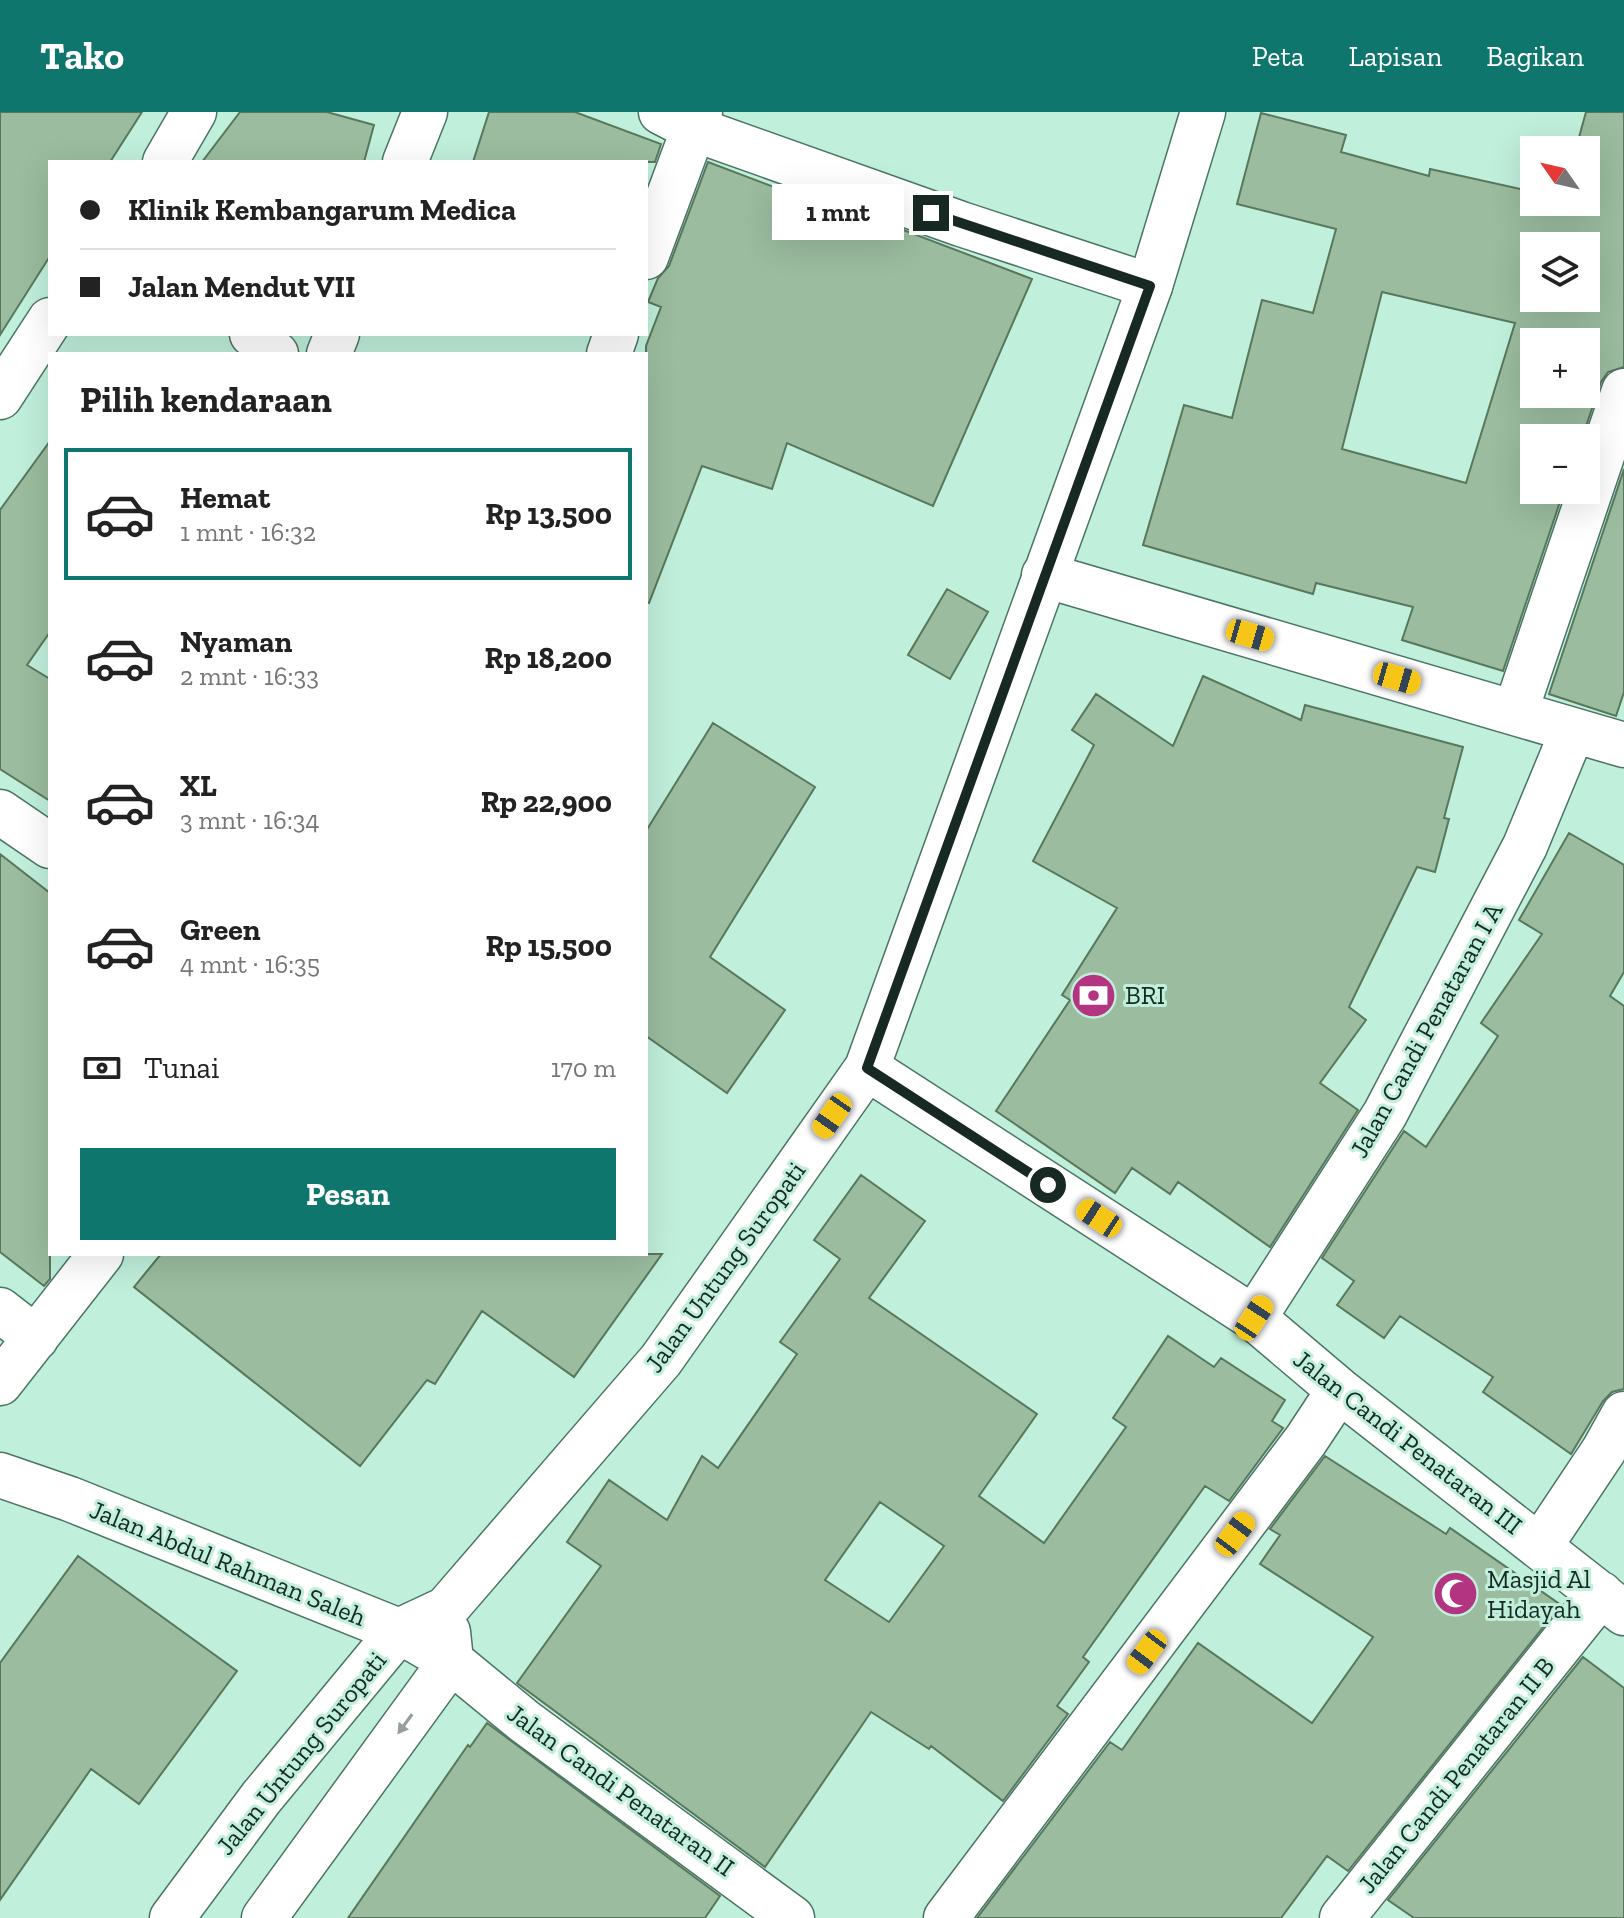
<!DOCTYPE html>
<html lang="id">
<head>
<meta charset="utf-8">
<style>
  :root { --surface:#fff; --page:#f6f6f6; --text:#222; --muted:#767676; --line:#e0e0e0; --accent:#0f766e }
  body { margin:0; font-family:"Zilla Slab",serif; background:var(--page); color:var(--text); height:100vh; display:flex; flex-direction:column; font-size:30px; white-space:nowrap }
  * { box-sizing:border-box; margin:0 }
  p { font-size:26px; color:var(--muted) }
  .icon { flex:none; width:44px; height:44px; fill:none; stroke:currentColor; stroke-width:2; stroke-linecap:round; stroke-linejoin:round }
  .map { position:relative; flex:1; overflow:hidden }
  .panel { position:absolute; left:48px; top:240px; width:600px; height:904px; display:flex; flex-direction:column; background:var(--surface); border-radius:0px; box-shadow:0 8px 32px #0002 }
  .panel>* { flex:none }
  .top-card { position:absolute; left:48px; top:48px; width:600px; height:176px; border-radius:0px; box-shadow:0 8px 32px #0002; display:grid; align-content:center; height:176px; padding:0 32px; background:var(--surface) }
  .needle { width:52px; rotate:304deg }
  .controls { position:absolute; left:1520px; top:24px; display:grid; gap:16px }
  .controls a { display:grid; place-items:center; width:80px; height:80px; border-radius:0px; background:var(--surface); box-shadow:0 8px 32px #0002; font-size:40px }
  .end { position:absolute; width:36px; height:36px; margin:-18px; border:10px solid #172922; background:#fff; box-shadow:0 0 0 4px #fff }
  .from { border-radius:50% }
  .bubble { position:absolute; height:56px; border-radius:0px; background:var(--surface); box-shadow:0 8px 32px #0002; font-size:26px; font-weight:800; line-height:56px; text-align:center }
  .car { position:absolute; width:24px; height:48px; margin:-24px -12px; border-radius:10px; box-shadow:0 0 6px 2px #0007; background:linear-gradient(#f5c518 24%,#345 0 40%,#f5c518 0 76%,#345 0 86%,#f5c518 0) }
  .top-card b { display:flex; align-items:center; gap:28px; height:76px; font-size:30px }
  .top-card b+b { border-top:2px solid var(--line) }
  .top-card i { width:20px; height:20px; background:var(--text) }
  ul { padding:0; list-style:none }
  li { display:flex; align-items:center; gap:24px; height:132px; margin:0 16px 12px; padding:0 16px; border:4px solid transparent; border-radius:0px }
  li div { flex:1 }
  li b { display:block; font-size:30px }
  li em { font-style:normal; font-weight:800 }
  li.current { border-color:var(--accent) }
  li>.icon { width:72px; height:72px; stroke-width:1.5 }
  h2 { padding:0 32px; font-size:36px; line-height:96px }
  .pay { display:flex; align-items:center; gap:20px; height:88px; padding:0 32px; font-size:30px }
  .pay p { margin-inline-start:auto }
  .button { display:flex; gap:16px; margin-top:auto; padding:16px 32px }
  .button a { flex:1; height:92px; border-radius:0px; background:var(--accent); color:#fff; font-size:32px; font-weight:800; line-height:92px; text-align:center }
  header { display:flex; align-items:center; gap:48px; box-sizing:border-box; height:112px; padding:0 40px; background:var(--accent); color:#fff }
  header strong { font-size:38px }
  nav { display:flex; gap:44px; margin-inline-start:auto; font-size:28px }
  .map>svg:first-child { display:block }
  .building { fill:#9bbc9f; stroke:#58775c; stroke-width:2; fill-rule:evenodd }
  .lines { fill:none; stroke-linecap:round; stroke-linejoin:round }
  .street-casing { stroke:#4a7564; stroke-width:47 }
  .secondary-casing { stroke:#4a7564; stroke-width:47 }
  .street { stroke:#fff; stroke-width:44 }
  .secondary { stroke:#fff; stroke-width:44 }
  .oneway { fill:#979f9c }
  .route { stroke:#172922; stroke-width:10 }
  .labels { text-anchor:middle; stroke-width:6; stroke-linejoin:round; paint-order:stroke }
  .poi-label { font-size:26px; fill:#172922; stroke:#c0efdc; text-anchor:start }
  .street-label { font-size:26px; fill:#172922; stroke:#c0efdc }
</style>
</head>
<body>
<header>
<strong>Tako</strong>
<nav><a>Peta</a><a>Lapisan</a><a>Bagikan</a></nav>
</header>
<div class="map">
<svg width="1624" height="1806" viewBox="0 0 1624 1806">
  <rect width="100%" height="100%" fill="#c0efdc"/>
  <!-- building -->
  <path class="building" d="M0,0H142L110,50H50V144L0,223Z
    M240,0H327L374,13L364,50H202Z
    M489,0H575L661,32L655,50H473Z
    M1586,0H1624V255L1608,260L1601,270L1582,326H1534V378H1564L1503,559L1402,528L1413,495L1316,471L1313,482L1143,433L1184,293L1232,306L1262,188L1313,201L1336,117L1237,92L1261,1L1346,23L1341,40L1429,64L1430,57L1534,80V90H1586V38H1568L1571,29H1578ZM1534,134H1586V186H1534ZM1382,180L1515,211L1466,371L1342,337ZM1534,230H1586V282H1534Z
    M708,50L795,83L888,125L893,114L1032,167L933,394L787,331L772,377L702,354L649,491L646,490V234L661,195L648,190L658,166L669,154Z
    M50,329V520L27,553L50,567V689L0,657V398Z
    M1624,357V580L1616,604L1549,582Z
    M947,477L988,500L950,567L908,543Z
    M1203,564L1301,608L1305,593L1463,635L1444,706L1449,707L1435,760L1417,755L1349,895L1366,908L1320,971L1358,998L1270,1135L1178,1070L1170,1082L1132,1056L1115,1081L996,999L1070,888L1062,883L1117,796L1033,749L1094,633L1072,618L1096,582L1173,634Z
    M713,611L815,675L710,845L785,898L727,981L646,924V719Z
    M1569,721L1624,753V860L1610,884L1624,894V1277L1612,1280L1603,1289L1571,1342L1483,1280L1493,1265L1400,1204L1384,1226L1337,1193L1354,1169L1322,1146L1404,1019L1426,1035L1498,924L1481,911L1542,822L1519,808Z
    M0,742L50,781V1167L44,1174L0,1140Z
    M861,1063L925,1109L869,1186L1037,1302L979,1384L1044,1431L1126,1315L1113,1306L1168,1224L1214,1255L1221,1246L1285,1288L1272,1309L1283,1316L1229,1389L1205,1374L1083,1545L1089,1550L1057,1594L1068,1602L1003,1689L931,1634L929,1637L871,1600L765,1755L517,1571L601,1454L567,1430L609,1368L667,1408L702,1344L718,1356L797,1242L780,1230L840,1147L814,1128ZM880,1390L944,1434L889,1510L825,1468Z
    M161,1142H662L574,1265L482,1199L435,1272L427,1268L360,1354L134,1175Z
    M1325,1344L1446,1422L1450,1416L1561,1493L1348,1759L1327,1744L1281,1806H977L1110,1630L1122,1638L1198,1531L1312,1611L1373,1525L1260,1452L1280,1423L1270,1417Z
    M78,1444L237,1559L139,1692L91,1657L0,1788V1551Z
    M1583,1545L1624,1576V1806H1414L1388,1788Z
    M487,1611L720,1784L705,1806H348L468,1633L470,1635Z"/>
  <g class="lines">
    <defs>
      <path id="street" d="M661,0L694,17L961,112L1150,174
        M165,50L194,0
        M405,50L425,0
        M646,145L700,0
        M252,222L276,242
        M329,242L337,222
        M609,242L616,222
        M0,285L50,208
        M1044,463L1624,633
        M1515,601L1624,279
        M0,700L50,734
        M867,956L1254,1206L1339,1278L1624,1501
        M0,1198L36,1226
        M1254,1206L1385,1002L1525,734L1573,618
        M0,1271L101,1142
        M1540,1434L1604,1338L1624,1302
        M451,1549L524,1609L792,1806
        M946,1806L1306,1328L1339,1278
        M1342,1806L1601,1482"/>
      <path id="secondary" d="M0,1363L70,1387L399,1519L451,1549
        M172,1806L261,1686L399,1519L446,1497L661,1248L867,956L1150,174L1203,0
        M264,1806L451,1549L448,1520"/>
    </defs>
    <!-- street casing -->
    <use href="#street" class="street-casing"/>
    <!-- secondary casing -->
    <use href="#secondary" class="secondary-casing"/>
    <!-- street -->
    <use href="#street" class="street"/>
    <!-- secondary -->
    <use href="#secondary" class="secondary"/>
  </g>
  <!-- one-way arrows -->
  <defs><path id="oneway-solid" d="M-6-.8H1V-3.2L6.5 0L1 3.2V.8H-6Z" transform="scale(2)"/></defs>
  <use class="oneway" href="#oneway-solid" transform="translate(405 1612) rotate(126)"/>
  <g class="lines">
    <!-- route -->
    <path class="route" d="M931,101L1150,174L867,956L1048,1073"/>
  </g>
  <!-- icons -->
  <defs>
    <symbol id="bank-disc" viewBox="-11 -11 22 22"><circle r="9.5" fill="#b33480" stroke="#c0efdc"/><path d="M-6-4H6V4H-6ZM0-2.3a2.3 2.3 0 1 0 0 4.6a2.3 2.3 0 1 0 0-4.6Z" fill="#fff"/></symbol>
    <symbol id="mosque-disc" viewBox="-11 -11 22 22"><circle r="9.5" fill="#b33480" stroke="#c0efdc"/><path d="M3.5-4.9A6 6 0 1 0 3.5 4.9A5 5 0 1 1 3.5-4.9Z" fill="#fff"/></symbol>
  </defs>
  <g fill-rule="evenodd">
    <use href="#bank-disc" x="1068" y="858" width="51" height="51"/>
    <use href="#mosque-disc" x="1430" y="1456" width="51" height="51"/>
  </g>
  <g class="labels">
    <!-- poi labels -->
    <g class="poi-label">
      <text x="1125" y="892">BRI</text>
      <text x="1487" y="1476">Masjid Al<tspan x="1487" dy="30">Hidayah</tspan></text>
    </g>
    <!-- street labels -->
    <g class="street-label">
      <text transform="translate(1426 918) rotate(-61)" y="9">Jalan Candi Penataran I A</text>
      <text transform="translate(725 1155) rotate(-54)" y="9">Jalan Untung Suropati</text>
      <text transform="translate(1408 1330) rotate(38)" y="9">Jalan Candi Penataran III</text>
      <text transform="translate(228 1451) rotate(22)" y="9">Jalan Abdul Rahman Saleh</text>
      <text transform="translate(301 1641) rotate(-51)" y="9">Jalan Untung Suropati</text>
      <text transform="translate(1456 1663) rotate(-51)" y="9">Jalan Candi Penataran II B</text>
      <text transform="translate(621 1678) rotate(36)" y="9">Jalan Candi Penataran II</text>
    </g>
  </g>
</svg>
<div class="controls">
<a><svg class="needle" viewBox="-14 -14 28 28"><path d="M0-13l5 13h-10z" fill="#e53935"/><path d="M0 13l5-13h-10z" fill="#767676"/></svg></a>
<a><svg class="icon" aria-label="layers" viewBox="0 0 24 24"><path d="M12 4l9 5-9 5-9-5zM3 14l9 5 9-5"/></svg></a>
<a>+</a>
<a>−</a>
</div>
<i class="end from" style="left:1048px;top:1073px"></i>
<i class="end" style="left:931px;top:101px"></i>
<div class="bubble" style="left:772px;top:72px;width:132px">1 mnt</div>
<i class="car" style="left:1250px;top:523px;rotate:106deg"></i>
<i class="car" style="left:1397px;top:566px;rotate:106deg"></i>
<i class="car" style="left:832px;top:1004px;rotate:215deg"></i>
<i class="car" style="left:1099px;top:1106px;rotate:303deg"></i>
<i class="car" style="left:1254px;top:1206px;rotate:33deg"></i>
<i class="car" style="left:1235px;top:1422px;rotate:37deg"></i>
<i class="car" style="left:1147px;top:1540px;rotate:217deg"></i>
<div class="top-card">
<b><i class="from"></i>Klinik Kembangarum Medica</b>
<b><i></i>Jalan Mendut VII</b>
</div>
<section class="panel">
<h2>Pilih kendaraan</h2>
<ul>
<li class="current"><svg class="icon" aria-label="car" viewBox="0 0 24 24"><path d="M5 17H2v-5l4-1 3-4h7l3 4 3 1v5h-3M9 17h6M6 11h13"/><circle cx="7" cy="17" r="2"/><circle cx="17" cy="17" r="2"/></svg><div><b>Hemat</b><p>1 mnt · 16:32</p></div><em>Rp 13,500</em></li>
<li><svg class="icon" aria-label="car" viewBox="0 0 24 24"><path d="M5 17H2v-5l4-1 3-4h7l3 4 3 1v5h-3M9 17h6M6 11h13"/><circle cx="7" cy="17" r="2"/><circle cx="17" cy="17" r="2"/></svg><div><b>Nyaman</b><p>2 mnt · 16:33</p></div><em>Rp 18,200</em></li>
<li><svg class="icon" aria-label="car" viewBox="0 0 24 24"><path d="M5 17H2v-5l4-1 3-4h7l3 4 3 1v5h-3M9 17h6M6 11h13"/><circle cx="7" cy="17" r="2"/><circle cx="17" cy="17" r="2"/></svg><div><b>XL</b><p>3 mnt · 16:34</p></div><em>Rp 22,900</em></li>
<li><svg class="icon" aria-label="car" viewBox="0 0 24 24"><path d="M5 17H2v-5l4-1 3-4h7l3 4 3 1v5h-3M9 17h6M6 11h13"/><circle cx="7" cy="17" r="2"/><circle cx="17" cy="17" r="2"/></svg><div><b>Green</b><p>4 mnt · 16:35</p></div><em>Rp 15,500</em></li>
</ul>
<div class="pay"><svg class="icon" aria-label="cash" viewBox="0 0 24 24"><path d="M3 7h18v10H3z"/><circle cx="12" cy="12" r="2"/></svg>Tunai<p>170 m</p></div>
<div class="button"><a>Pesan</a></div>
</section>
</div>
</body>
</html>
